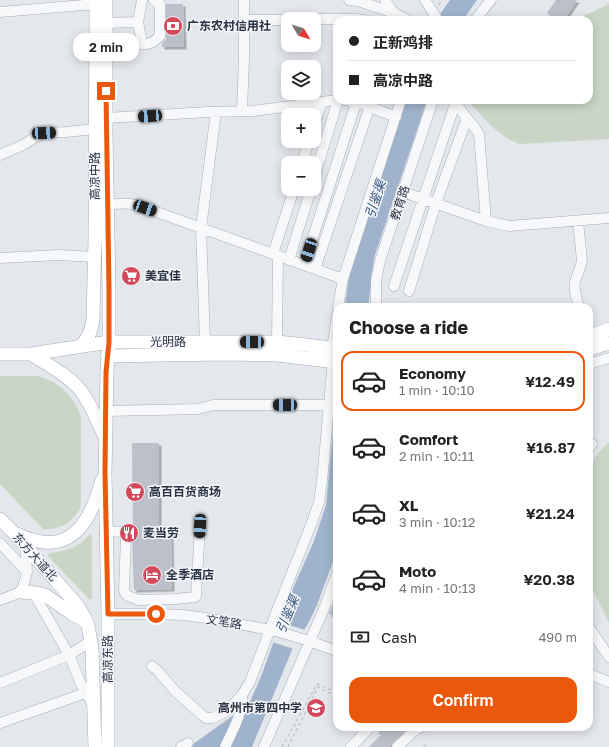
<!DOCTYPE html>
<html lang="en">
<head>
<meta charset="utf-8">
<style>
  :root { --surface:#fff; --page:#f6f6f6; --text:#222; --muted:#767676; --line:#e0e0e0; --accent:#ea580c }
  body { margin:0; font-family:"Golos Text","Noto Sans SC",sans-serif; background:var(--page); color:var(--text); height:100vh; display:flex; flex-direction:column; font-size:15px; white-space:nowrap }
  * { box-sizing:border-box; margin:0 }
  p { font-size:13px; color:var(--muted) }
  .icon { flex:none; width:22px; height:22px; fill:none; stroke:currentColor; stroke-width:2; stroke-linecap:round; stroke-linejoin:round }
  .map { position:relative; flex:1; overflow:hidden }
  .details { position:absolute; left:333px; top:303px; width:260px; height:428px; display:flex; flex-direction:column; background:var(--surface); border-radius:12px; box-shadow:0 2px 10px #0003 }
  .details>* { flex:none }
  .guide { position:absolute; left:333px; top:16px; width:260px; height:88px; border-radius:12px; box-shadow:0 2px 10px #0003; display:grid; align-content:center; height:88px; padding:0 16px; background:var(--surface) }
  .needle { width:26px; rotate:128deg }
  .controls { position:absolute; left:281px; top:12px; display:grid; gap:8px }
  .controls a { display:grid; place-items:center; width:40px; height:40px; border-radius:8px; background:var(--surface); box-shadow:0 2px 10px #0003; font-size:20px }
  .end { position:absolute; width:18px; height:18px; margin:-9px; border:5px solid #ea580c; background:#fff; box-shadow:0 0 0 2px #fff }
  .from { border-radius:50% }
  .bubble { position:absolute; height:28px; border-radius:12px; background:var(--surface); box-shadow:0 2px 10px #0003; font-size:13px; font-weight:600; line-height:28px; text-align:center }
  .car { position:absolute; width:12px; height:24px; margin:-12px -6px; border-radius:5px; box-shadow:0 0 3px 1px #0007; background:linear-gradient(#222 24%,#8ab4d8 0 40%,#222 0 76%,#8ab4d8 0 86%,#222 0) }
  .guide b { display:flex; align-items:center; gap:14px; height:38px; font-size:15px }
  .guide b+b { border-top:1px solid var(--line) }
  .guide i { width:10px; height:10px; background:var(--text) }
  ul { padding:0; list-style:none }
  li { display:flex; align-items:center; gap:12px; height:60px; margin:0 8px 6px; padding:0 8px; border:2px solid transparent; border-radius:12px }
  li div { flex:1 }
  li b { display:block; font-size:15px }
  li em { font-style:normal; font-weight:600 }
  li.on { border-color:var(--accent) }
  li>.icon { width:36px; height:36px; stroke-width:1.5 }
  h2 { padding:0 16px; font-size:18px; line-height:48px }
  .pay { display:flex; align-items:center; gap:10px; height:44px; padding:0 16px; font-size:15px }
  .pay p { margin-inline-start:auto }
  .button { display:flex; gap:8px; margin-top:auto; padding:8px 16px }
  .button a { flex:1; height:46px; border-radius:12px; background:var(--accent); color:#fff; font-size:16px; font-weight:600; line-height:46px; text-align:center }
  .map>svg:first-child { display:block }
  .green { fill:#c9d6c5 }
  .water { fill:#9fb4cc }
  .pier { fill:#e4e7ec }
  .building { fill:#bbc0ca; filter:url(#shadow) }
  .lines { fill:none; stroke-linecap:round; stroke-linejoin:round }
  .minor-casing { stroke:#a9aeb7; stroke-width:11 }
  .major-casing { stroke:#a3abb8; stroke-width:14 }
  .path { stroke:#c2c5cb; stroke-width:1.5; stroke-dasharray:3 3; stroke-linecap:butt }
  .minor { stroke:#f7f8fa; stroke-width:10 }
  .major { stroke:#fff; stroke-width:13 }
  .route { stroke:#ea580c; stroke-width:5 }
  .labels { text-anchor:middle; stroke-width:3; stroke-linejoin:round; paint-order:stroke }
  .poi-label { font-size:12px; font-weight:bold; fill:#2b3445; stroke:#f4f6f9; text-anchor:start }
  .street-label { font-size:12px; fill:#2b3445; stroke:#f4f6f9 }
  .water-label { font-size:13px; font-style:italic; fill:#34527a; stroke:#f4f6f9 }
</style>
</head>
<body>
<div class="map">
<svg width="609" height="747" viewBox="0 0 609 747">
  <defs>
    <filter id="shadow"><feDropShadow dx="2.5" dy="2.5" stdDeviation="0" flood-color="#0004"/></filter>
  </defs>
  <rect width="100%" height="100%" fill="#e4e7ec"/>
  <!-- green -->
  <path class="green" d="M609,4V139L519,144C497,135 483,118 468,100H589V20H575Z
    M0,376H39C60,383 75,397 81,417V505C76,521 59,531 43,529L0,484Z
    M609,442V623L589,582V469L598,453Z
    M91,534L92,536V598L90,600L48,556L49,553C61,552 71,549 81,543C84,540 87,537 91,534Z"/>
  <!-- water -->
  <path class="water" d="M450,0H477L463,20H436Z
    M404,100H427L374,258L368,307H345L349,274Z
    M337,389V551L317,605L309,622L296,642L292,650L252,747H189L249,704L262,674L294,586L314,541L326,505Z"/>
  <!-- pier -->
  <path class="pier" d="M279,622L305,630L294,649L272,642Z"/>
  <!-- building -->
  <path class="building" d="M556,0H577L564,20H558L547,13Z
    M166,4H183L184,47H162V43L166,39Z
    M132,443H159V535H171L172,589L134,590L132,541L133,536Z
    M333,604L337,606V617L329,614Z
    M384,727H409L389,747H369L381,735L378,733Z"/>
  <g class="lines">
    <defs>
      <path id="minor" d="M142,0L138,22L142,44C150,45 155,41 160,36V4L154,0
        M349,0L358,1L394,13
        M385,0L394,13L408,20
        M425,0L438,20
        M0,12L96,4
        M314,19H356L364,20
        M244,20H288
        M475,20L491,0
        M105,23L138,22
        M345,100L357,102L396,117
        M455,100L462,112L475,128L479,134L486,221
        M242,111L244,59V0
        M106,118L208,112L253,111L337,100
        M314,126L322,102
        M0,155L23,145L36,137L44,133L66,132L95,129
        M302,163L309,141
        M314,178L338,100
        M403,192L486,221L509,226L609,218
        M108,206C118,202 127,203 137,205L343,279
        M578,221L582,260C581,268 577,274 575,282C573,290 577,299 579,307
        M273,254L294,189
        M0,258L59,255L94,257
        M289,260L311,189
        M304,265L357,100
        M315,269L372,100
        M394,286L456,101
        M409,291L436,203L467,118
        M338,307L343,279L401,100
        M376,307V280L380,261L433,100
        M205,342L201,228L216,112
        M277,342L278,256
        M332,349L337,315
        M589,364L609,358
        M106,411L198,409L213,405H329
        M589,448L592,444
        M106,531L123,532L126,536L124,589L125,593L128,596L139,600L175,599L195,597L196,596L200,526
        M0,543L27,572
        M33,592L69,655L81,684L93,705
        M0,600L21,592C29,573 27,565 25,546
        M108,614H156L183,615L206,618L276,631L303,639L337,651
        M589,627L609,657
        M152,666L158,671L175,691L202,715L206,718H213L228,710L242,695L250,682L263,648L279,605L311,525L319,502L322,481L333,361
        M589,674L609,682
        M0,683L69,655L91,641
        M0,723L91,691
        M181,747L188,743
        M225,747C232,732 244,711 242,695
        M264,747L326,604L337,573
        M351,747L370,727
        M397,747L415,730L421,727"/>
      <path id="major" d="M106,0V134L109,289V342L107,372L105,473L108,614V747
        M589,336L609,329
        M79,347C88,340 92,330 93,319L95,237L96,0
        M589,349L609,343
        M0,354H31L109,342H277L306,345L337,349
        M31,354C48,365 68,375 81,391C91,404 97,420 104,435
        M107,356L224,354L277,355L337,362
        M0,519L14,533L78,606L87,622L89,631L92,649L95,747
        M17,534C52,551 77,543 93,506C97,498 99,489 102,480
        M21,592L37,593L45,595L71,613L87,622"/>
    </defs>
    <!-- minor casing -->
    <use href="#minor" class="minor-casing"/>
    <!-- major casing -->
    <use href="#major" class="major-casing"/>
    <!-- path -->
    <path class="path" d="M439,5L442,0
      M389,727L398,735
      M282,747L317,684L337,693
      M288,747L318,687L337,697
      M424,747L427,744"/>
    <!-- minor -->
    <use href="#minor" class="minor"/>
    <!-- major -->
    <use href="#major" class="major"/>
  </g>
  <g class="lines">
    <!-- route -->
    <path class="route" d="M106,91L109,289V342L106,372L105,472L108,614H156"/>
  </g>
  <!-- icons -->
  <defs>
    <symbol id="bank-disc" viewBox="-11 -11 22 22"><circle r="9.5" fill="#d1495b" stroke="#f4f6f9"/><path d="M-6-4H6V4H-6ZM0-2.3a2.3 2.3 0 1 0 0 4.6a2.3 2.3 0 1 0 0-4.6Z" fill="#fff"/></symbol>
    <symbol id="supermarket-disc" viewBox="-11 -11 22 22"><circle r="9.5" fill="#d1495b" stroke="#f4f6f9"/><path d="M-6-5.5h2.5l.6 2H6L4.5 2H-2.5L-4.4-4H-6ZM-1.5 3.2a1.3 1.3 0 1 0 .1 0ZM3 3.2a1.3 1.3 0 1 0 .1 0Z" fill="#fff"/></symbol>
    <symbol id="restaurant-disc" viewBox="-11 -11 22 22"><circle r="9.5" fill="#d1495b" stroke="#f4f6f9"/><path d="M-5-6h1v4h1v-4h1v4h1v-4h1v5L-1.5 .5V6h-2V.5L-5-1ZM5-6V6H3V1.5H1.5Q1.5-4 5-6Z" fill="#fff"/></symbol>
    <symbol id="hotel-disc" viewBox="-11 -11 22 22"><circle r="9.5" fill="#d1495b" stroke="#f4f6f9"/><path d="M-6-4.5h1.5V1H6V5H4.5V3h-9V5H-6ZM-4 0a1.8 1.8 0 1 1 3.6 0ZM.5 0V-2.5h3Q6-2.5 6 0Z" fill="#fff"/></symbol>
    <symbol id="school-disc" viewBox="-11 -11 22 22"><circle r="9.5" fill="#d1495b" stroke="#f4f6f9"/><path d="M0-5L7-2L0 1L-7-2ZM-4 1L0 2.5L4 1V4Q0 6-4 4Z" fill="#fff"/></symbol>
  </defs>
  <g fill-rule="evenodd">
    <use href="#bank-disc" x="162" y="15" width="22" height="22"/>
    <use href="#supermarket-disc" x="120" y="265" width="22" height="22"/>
    <use href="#supermarket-disc" x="124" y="481" width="22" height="22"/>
    <use href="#restaurant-disc" x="118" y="522" width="22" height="22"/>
    <use href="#hotel-disc" x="141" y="564" width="22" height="22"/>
    <use href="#school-disc" x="305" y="697" width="22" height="22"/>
  </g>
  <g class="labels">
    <!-- poi labels -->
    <g class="poi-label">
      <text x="187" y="30">广东农村信用社</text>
      <text x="145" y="280">美宜佳</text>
      <text x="149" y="496">高百百货商场</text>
      <text x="143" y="537">麦当劳</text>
      <text x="166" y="579">全季酒店</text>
      <text x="302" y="712" text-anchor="end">高州市第四中学</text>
    </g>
    <!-- street labels -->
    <g class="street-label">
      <text transform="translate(95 176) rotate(-90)" y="4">高凉中路</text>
      <text transform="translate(400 203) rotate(-72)" y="4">教育路</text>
      <text x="168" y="346">光明路</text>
      <text transform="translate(35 557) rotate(48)" y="4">东方大道北</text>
      <text transform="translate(224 622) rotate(9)" y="4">文笔路</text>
      <text transform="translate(108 659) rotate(-90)" y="4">高凉东路</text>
    </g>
    <!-- water labels -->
    <g class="water-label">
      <text transform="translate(375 199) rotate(-72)" y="5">引鉴渠</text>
      <text transform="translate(287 614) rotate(-67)" y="5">引鉴渠</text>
    </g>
  </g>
</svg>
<div class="controls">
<a><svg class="needle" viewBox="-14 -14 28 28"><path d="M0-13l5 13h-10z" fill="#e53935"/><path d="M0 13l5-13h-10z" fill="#767676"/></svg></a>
<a><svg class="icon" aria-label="layers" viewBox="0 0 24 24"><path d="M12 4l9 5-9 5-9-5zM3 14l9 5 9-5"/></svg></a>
<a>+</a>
<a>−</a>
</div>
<i class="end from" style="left:156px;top:614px"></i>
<i class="end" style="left:106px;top:91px"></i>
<div class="bubble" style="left:73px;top:33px;width:66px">2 min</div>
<i class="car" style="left:150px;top:116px;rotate:266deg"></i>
<i class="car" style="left:44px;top:133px;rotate:87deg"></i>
<i class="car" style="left:145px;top:208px;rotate:110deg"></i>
<i class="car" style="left:309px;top:250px;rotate:198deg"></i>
<i class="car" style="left:252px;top:342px;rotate:270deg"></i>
<i class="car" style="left:285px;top:405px;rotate:270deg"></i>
<i class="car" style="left:200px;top:526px;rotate:183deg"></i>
<div class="guide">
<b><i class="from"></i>正新鸡排</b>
<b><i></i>高凉中路</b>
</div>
<section class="details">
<h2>Choose a ride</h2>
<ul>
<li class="on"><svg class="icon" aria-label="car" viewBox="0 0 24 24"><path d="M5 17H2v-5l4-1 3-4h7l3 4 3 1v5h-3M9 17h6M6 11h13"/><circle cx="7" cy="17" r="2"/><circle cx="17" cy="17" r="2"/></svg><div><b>Economy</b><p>1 min · 10:10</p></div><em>¥12.49</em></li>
<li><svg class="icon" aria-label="car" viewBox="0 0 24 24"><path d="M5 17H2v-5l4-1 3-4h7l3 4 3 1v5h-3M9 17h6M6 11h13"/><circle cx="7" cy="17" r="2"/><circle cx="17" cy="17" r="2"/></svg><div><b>Comfort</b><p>2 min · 10:11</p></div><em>¥16.87</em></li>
<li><svg class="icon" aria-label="car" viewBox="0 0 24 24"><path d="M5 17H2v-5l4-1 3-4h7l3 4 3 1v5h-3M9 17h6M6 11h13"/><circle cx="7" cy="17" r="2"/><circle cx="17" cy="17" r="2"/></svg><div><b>XL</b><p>3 min · 10:12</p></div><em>¥21.24</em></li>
<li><svg class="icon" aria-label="car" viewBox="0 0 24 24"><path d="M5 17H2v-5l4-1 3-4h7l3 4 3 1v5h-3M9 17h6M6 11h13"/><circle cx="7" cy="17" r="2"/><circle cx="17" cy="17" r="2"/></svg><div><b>Moto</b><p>4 min · 10:13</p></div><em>¥20.38</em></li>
</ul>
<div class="pay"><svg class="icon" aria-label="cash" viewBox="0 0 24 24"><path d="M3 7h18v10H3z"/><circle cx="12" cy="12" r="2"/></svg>Cash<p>490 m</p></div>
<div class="button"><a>Confirm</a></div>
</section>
</div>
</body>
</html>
